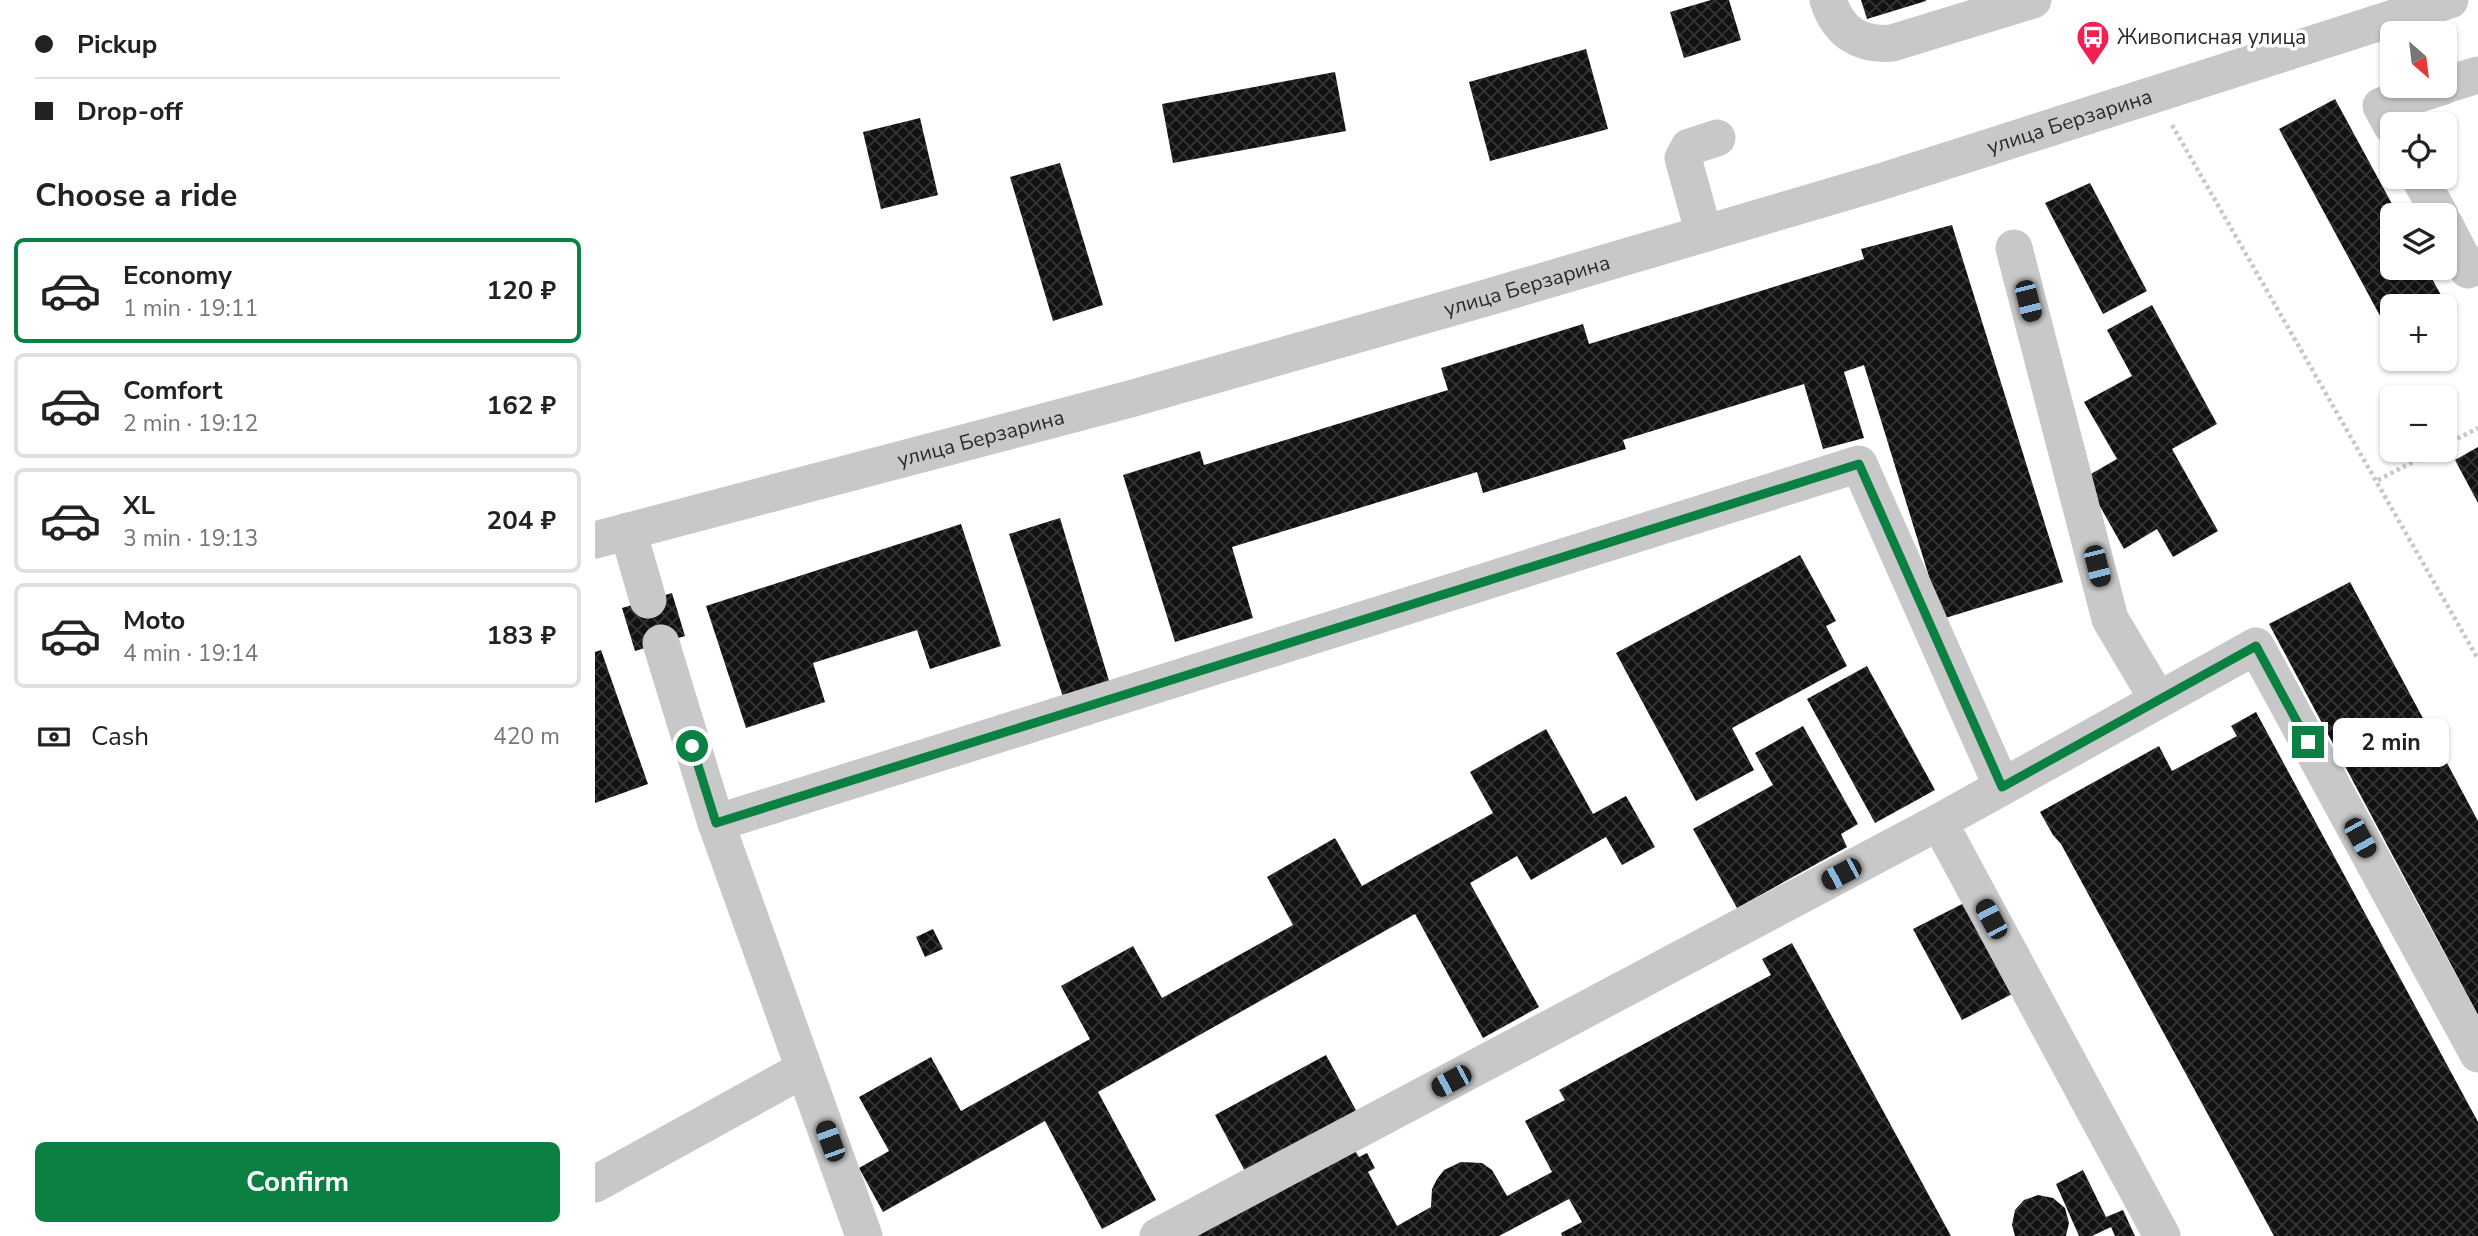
<!DOCTYPE html>
<html lang="en">
<head>
<meta charset="utf-8">
<style>
  :root { --surface:#fff; --page:#f2f2f2; --text:#222; --muted:#767676; --line:#e0e0e0; --accent:#0b8043 }
  body { margin:0; font-family:"Nunito Sans",sans-serif; background:var(--page); color:var(--text); height:100vh; display:flex; flex-direction:column; font-size:26px; white-space:nowrap }
  * { box-sizing:border-box; margin:0 }
  p { font-size:23px; color:var(--muted) }
  .icon { flex:none; width:38px; height:38px; fill:none; stroke:currentColor; stroke-width:2; stroke-linecap:round; stroke-linejoin:round }
  .map { position:relative; flex:1; overflow:hidden }
  .details { display:flex; flex-direction:column; background:var(--surface); width:595px }
  .details>* { flex:none }
  .hud { display:grid; align-content:center; height:154px; padding:0 35px; background:var(--surface) }
  .needle { width:46px; rotate:152deg }
  .tools { position:absolute; left:1785px; top:21px; display:grid; gap:14px }
  .tools a { display:grid; place-items:center; width:77px; height:77px; border-radius:10px; background:var(--surface); box-shadow:0 2px 5px #0004; font-size:35px }
  .end { position:absolute; width:32px; height:32px; margin:-16px; border:9px solid #0b8043; background:#fff; box-shadow:0 0 0 4px #fff }
  .from { border-radius:50% }
  .bubble { position:absolute; height:49px; border-radius:10px; background:var(--surface); box-shadow:0 2px 5px #0004; font-size:23px; font-weight:700; line-height:49px; text-align:center }
  .car { position:absolute; width:21px; height:42px; margin:-21px -10px; border-radius:9px; box-shadow:0 0 5px 2px #0007; background:linear-gradient(#222 24%,#8ab4d8 0 40%,#222 0 76%,#8ab4d8 0 86%,#222 0) }
  .hud b { display:flex; align-items:center; gap:24px; height:66px; font-size:26px }
  .hud b+b { border-top:2px solid var(--line) }
  .hud i { width:18px; height:18px; background:var(--text) }
  ul { padding:0; list-style:none }
  li { display:flex; align-items:center; gap:21px; height:105px; margin:0 14px 10px; padding:0 21px; border:4px solid var(--line); border-radius:10px }
  li div { flex:1 }
  li b { display:block; font-size:26px }
  li em { font-style:normal; font-weight:700 }
  li.selected { border-color:var(--accent) }
  li>.icon { width:63px; height:63px; stroke-width:1.5 }
  h2 { padding:0 35px; font-size:32px; line-height:84px }
  .pay { display:flex; align-items:center; gap:18px; height:77px; padding:0 35px; font-size:26px }
  .pay p { margin-inline-start:auto }
  .button { display:flex; gap:14px; margin-top:auto; padding:14px 35px }
  .button a { flex:1; height:80px; border-radius:10px; background:var(--accent); color:#fff; font-size:28px; font-weight:700; line-height:80px; text-align:center }
  main { display:flex; flex:1; min-height:0 }
  .map>svg:first-child { display:block }
  .building { fill:url(#building-cross-hatch) }
  .lines { fill:none; stroke-linecap:round; stroke-linejoin:round }
  .path { stroke:#c8c8c8; stroke-width:4.5; stroke-dasharray:3.5 3.5; stroke-linecap:butt }
  .minor { stroke:#c8c8c8; stroke-width:37 }
  .route { stroke:#0b8043; stroke-width:9 }
  .labels { text-anchor:middle; stroke-width:7; stroke-linejoin:round; paint-order:stroke }
  .poi-label { font-size:21px; fill:#2b2b2b; stroke:#fff; text-anchor:start }
  .street-label { font-size:21px; fill:#2b2b2b; stroke:#fff }
</style>
</head>
<body>
<main>
<section class="details">
<div class="hud">
<b><i class="from"></i>Pickup</b>
<b><i></i>Drop-off</b>
</div>
<h2>Choose a ride</h2>
<ul>
<li class="selected"><svg class="icon" aria-label="car" viewBox="0 0 24 24"><path d="M5 17H2v-5l4-1 3-4h7l3 4 3 1v5h-3M9 17h6M6 11h13"/><circle cx="7" cy="17" r="2"/><circle cx="17" cy="17" r="2"/></svg><div><b>Economy</b><p>1 min · 19:11</p></div><em>120 ₽</em></li>
<li><svg class="icon" aria-label="car" viewBox="0 0 24 24"><path d="M5 17H2v-5l4-1 3-4h7l3 4 3 1v5h-3M9 17h6M6 11h13"/><circle cx="7" cy="17" r="2"/><circle cx="17" cy="17" r="2"/></svg><div><b>Comfort</b><p>2 min · 19:12</p></div><em>162 ₽</em></li>
<li><svg class="icon" aria-label="car" viewBox="0 0 24 24"><path d="M5 17H2v-5l4-1 3-4h7l3 4 3 1v5h-3M9 17h6M6 11h13"/><circle cx="7" cy="17" r="2"/><circle cx="17" cy="17" r="2"/></svg><div><b>XL</b><p>3 min · 19:13</p></div><em>204 ₽</em></li>
<li><svg class="icon" aria-label="car" viewBox="0 0 24 24"><path d="M5 17H2v-5l4-1 3-4h7l3 4 3 1v5h-3M9 17h6M6 11h13"/><circle cx="7" cy="17" r="2"/><circle cx="17" cy="17" r="2"/></svg><div><b>Moto</b><p>4 min · 19:14</p></div><em>183 ₽</em></li>
</ul>
<div class="pay"><svg class="icon" aria-label="cash" viewBox="0 0 24 24"><path d="M3 7h18v10H3z"/><circle cx="12" cy="12" r="2"/></svg>Cash<p>420 m</p></div>
<div class="button"><a>Confirm</a></div>
</section>
<div class="map">
<svg width="1883" height="1236" viewBox="0 0 1883 1236">
  <defs>
    <pattern id="building-cross-hatch" width="8" height="8" patternUnits="userSpaceOnUse" patternTransform="scale(1.75)"><rect width="8" height="8" fill="#121212"/><path d="M0 0l8 8M0 8l8-8" fill="none" stroke="#353535"/></pattern>
  </defs>
  <rect width="100%" height="100%" fill="#fff"/>
  <!-- building -->
  <path class="building" d="M1116,0H1134L1146,40L1089,58L1075,12Z
    M1266,0H1331V1L1272,19Z
    M991,49L1013,129L895,161L874,82Z
    M740,72L751,131L578,163L567,104Z
    M1740,99L1803,215H1797V268H1831L1861,322L1850,328V306H1797V338L1684,129Z
    M325,118L343,195L286,209L268,132Z
    M465,163L508,305L458,321L415,177Z
    M1495,183L1552,291L1508,314L1450,203Z
    M1357,225L1468,582L1347,619L1269,365L1249,372L1269,438L1228,449L1209,384L1028,440L1031,449L888,493L882,472L637,547L658,618L580,642L528,475L605,451L609,465L853,390L846,368L988,324L994,344L1269,259L1266,249Z
    M1557,305L1622,424L1577,449L1623,531L1578,557L1562,529L1529,549L1489,478L1522,459L1489,402L1537,376L1512,330Z
    M1883,447V503L1860,460Z
    M465,518L515,684L469,700L414,534Z
    M366,524L406,646L335,669L322,630L218,663L230,702L151,728L111,606Z
    M1205,555L1241,621L1231,626L1252,666L1137,728L1159,770L1101,801L1021,653Z
    M1755,582L1883,821V1015L1674,624Z
    M77,593L90,636L40,651L27,608Z
    M6,650L53,784L0,803V652Z
    M1272,666L1340,790L1280,823L1212,699Z
    M1661,712L1883,1122V1236H1679L1466,844L1458,835L1445,812L1564,746L1577,771L1642,736L1636,726Z
    M1208,726L1263,824L1246,834L1252,847L1142,908L1098,829L1178,785L1160,753Z
    M951,729L998,814L1031,796L1060,847L1027,865L1011,837L936,880L922,856L875,883L944,1007L888,1038L820,914L503,1092L561,1200L507,1229L450,1121L288,1212L264,1168L294,1151L264,1097L336,1057L366,1111L495,1039L466,986L538,946L567,998L698,925L672,877L740,838L767,886L898,813L875,772Z
    M1373,901L1421,992L1367,1020L1318,929Z
    M338,929L348,949L330,957L321,937Z
    M1197,943L1356,1236H967L966,1233L987,1222L974,1199L904,1236H602L759,1149L764,1157L772,1153L780,1168L773,1172L802,1226L836,1207L837,1189L842,1179L849,1170L866,1162L887,1163L897,1170L912,1196L957,1172L930,1121L970,1100L964,1090L1176,975L1167,959Z
    M731,1055L763,1114L652,1175L620,1115Z
    M1488,1170L1511,1217L1528,1210L1540,1236H1520L1516,1227L1497,1236H1484L1461,1184Z
    M1443,1195L1458,1198L1470,1208L1474,1223L1471,1236H1420L1417,1225L1420,1210L1429,1200Z"/>
  <g class="lines">
    <!-- path -->
    <path class="path" d="M1577,125L1883,659
      M1850,445L1883,428
      M1783,480L1841,450"/>
    <!-- minor -->
    <g class="minor">
      <path d="M1233,0C1243,32 1265,46 1297,43L1438,0"/>
      <path d="M1850,85L1883,75"/>
      <path d="M1797,126L1786,106L1849,86"/>
      <path d="M1824,177L1845,215"/>
      <path d="M1850,225L1873,270L1883,265"/>
      <path d="M1109,234L1088,158L1094,147L1122,138"/>
      <path d="M1419,248L1515,619L1563,700"/>
      <path d="M33,531L53,600"/>
      <path id="s1" d="M0,540L535,399L894,297L1285,182L1855,0"/>
      <path d="M66,643L121,823"/>
      <path d="M1344,822L1567,1236"/>
      <path d="M0,1184L209,1069"/>
      <path d="M269,1236L121,823L1264,464L1407,787"/>
      <path d="M563,1236L1344,822L1661,646L1883,1054"/>
    </g>
  </g>
  <g class="lines">
    <!-- route -->
    <path class="route" d="M97,746L121,823L1264,464L1407,787L1661,646L1713,742"/>
  </g>
  <!-- icons -->
  <defs>
    <symbol id="bus-pin" viewBox="-11 -11 22 30"><path d="M0 17L-7.5 6A9.5 9.5 0 1 1 7.5 6Z" fill="#f11f52" stroke="#fff"/><path d="M-5-6H5V4H4V6H2V4H-2V6H-4V4H-5ZM-3.5-4V0h7V-4ZM-3.5 1.2v1.5H-2V1.2ZM2 1.2v1.5H3.5V1.2Z" fill="#fff"/></symbol>
  </defs>
  <g fill-rule="evenodd">
    <use href="#bus-pin" x="1479" y="18" width="38" height="52"/>
  </g>
  <g class="labels">
    <!-- poi labels -->
    <g class="poi-label">
      <text x="1522" y="44">Живописная улица</text>
    </g>
    <!-- street labels -->
    <g class="street-label">
      <text dy="7" stroke="none"><textPath href="#s1" startOffset="1533">улица Берзарина</textPath></text>
      <text dy="7" stroke="none"><textPath href="#s1" startOffset="966">улица Берзарина</textPath></text>
      <text dy="7" stroke="none"><textPath href="#s1" startOffset="399">улица Берзарина</textPath></text>
    </g>
  </g>
</svg>
<div class="tools">
<a><svg class="needle" viewBox="-14 -14 28 28"><path d="M0-13l5 13h-10z" fill="#e53935"/><path d="M0 13l5-13h-10z" fill="#767676"/></svg></a>
<a><svg class="icon" aria-label="locate" viewBox="0 0 24 24"><circle cx="12" cy="12" r="6"/><path d="M12 2v4M12 18v4M2 12h4M18 12h4"/></svg></a>
<a><svg class="icon" aria-label="layers" viewBox="0 0 24 24"><path d="M12 4l9 5-9 5-9-5zM3 14l9 5 9-5"/></svg></a>
<a>+</a>
<a>−</a>
</div>
<i class="end from" style="left:97px;top:746px"></i>
<i class="end" style="left:1713px;top:742px"></i>
<div class="bubble" style="left:1738px;top:718px;width:116px">2 min</div>
<i class="car" style="left:1433px;top:301px;rotate:166deg"></i>
<i class="car" style="left:1502px;top:566px;rotate:166deg"></i>
<i class="car" style="left:1765px;top:838px;rotate:151deg"></i>
<i class="car" style="left:1246px;top:874px;rotate:242deg"></i>
<i class="car" style="left:1396px;top:919px;rotate:332deg"></i>
<i class="car" style="left:856px;top:1081px;rotate:242deg"></i>
<i class="car" style="left:235px;top:1141px;rotate:340deg"></i>
</div>
</main>
</body>
</html>
